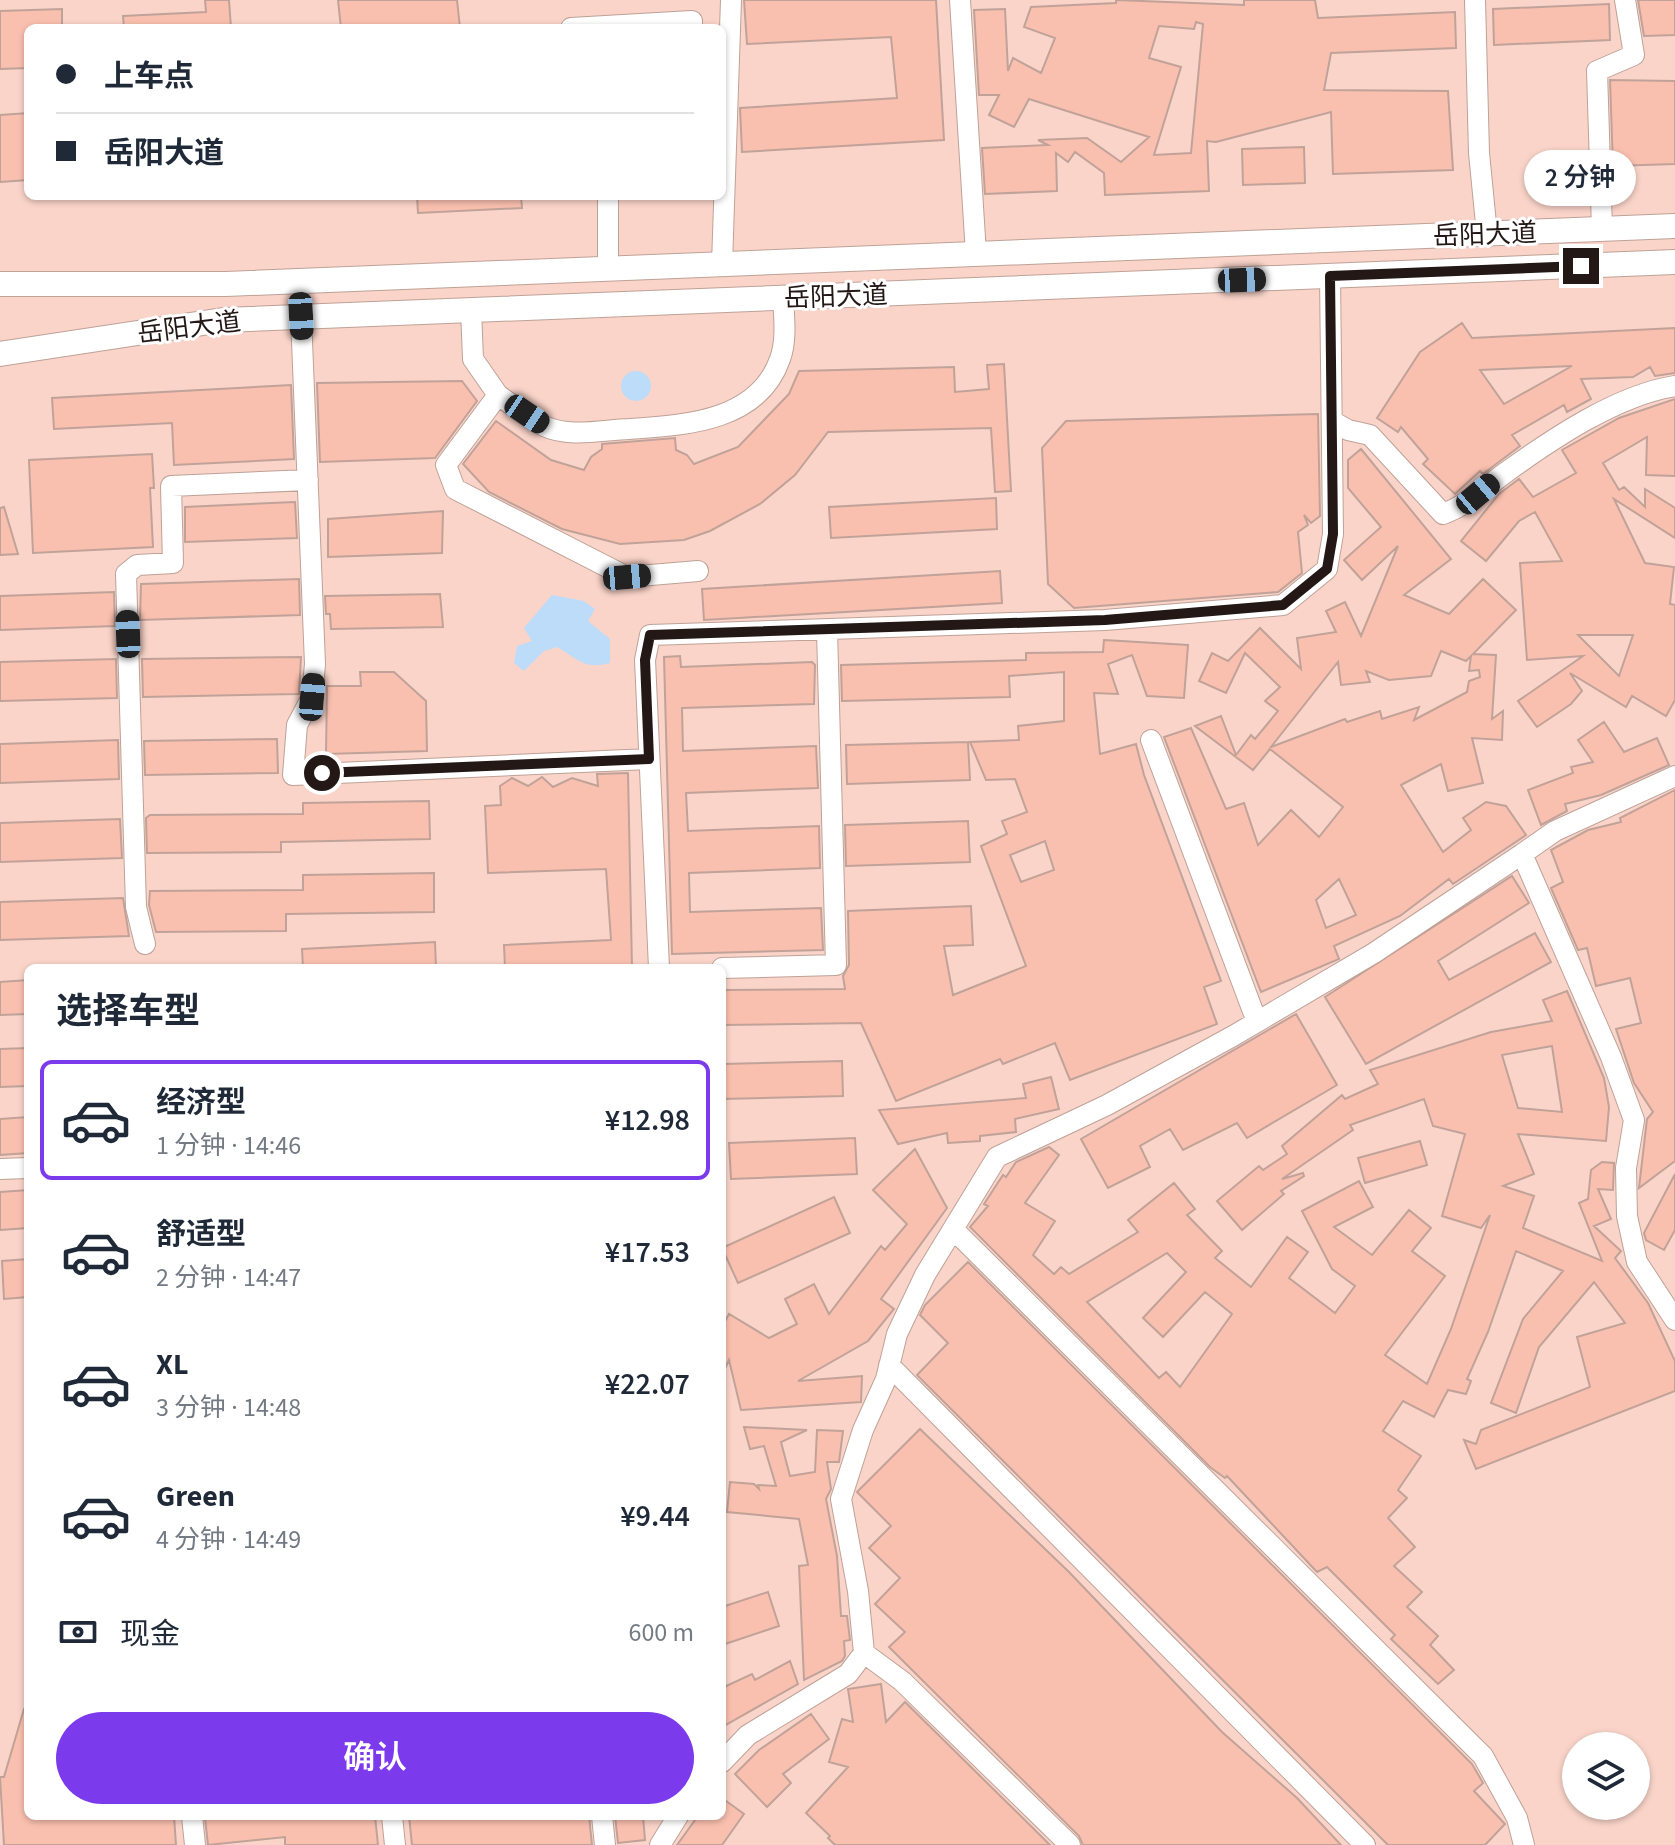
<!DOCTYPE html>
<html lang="zh">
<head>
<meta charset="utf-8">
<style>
  :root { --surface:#fff; --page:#f2f2f3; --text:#1f2937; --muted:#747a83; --line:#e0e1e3; --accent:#7c3aed }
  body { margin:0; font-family:"Source Sans 3","Noto Sans SC",sans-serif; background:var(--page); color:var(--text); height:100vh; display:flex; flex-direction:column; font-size:30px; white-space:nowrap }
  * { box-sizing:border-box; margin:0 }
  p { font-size:26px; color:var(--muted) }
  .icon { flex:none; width:44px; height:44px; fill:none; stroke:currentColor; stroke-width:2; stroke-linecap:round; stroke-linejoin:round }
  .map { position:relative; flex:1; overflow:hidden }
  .drawer { position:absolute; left:24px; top:964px; width:702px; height:856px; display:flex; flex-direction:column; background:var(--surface); border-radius:12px; box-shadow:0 2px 6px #0004 }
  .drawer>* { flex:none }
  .hud { position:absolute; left:24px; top:24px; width:702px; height:176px; border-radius:12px; box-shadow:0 2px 6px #0004; display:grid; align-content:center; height:176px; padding:0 32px; background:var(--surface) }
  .buttons { position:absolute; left:1562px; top:1732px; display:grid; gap:16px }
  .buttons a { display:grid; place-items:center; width:88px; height:88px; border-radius:50%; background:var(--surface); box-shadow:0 2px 6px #0004; font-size:40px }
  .end { position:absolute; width:36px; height:36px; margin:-18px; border:10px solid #231815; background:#fff; box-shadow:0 0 0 4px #fff }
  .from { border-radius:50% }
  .bubble { position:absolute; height:56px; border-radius:28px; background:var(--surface); box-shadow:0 2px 6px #0004; font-size:26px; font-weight:600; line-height:56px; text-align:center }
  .car { position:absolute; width:24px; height:48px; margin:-24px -12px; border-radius:10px; box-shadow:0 0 6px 2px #0007; background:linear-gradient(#222 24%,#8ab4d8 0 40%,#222 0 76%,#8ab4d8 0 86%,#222 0) }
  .hud b { display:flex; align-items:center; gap:28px; height:76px; font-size:30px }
  .hud b+b { border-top:2px solid var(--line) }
  .hud i { width:20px; height:20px; background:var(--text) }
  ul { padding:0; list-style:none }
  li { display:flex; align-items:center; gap:24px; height:120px; margin:0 16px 12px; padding:0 16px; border:4px solid transparent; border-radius:12px }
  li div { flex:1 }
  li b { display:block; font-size:30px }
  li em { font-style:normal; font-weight:600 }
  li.active { border-color:var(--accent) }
  li>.icon { width:72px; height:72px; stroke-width:1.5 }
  h2 { padding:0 32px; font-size:36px; line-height:96px }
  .pay { display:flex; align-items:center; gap:20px; height:88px; padding:0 32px; font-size:30px }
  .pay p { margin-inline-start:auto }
  .cta { display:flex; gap:16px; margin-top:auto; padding:16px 32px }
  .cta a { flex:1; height:92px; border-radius:48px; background:var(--accent); color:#fff; font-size:32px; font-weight:600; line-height:92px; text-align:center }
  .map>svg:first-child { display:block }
  .green { fill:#fad4c9; fill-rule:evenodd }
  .water { fill:#bcdcf9 }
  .building { fill:#fac0af; stroke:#c1a299; stroke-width:2; fill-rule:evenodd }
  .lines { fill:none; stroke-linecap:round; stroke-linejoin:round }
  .minor-casing { stroke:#bfa197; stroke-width:22 }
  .major-casing { stroke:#bfa197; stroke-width:26 }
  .minor { stroke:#fff; stroke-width:20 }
  .major { stroke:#fff; stroke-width:24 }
  .route { stroke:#231815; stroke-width:10 }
  .labels { text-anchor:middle; stroke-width:6; stroke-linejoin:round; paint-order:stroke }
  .street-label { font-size:26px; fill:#231815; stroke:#fff }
</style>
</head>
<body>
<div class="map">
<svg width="1675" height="1845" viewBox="0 0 1675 1845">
  <rect width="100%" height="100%" fill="#fef7f5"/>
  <!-- green -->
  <path class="green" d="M0,0H1675V1845H0ZM28,28H722V196H28ZM28,968H722V1816H28ZM1576,1746H1636V1806H1576Z"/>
  <!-- water -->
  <path class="water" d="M621 386a15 15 0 1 1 30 0a15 15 0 1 1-30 0Z
    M552,595L584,601L595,609L588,621L610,639V663C584,670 578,659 557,647L544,651L524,671L514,663L517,646L532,641L524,628Z"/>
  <!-- building -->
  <path class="building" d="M205,0H229L231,28H124L123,16L206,12Z
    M338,0H457L460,28H341Z
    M744,0H936L944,140L742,152L740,108L897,98L891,37L747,44Z
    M1116,0L1244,5V0H1315L1318,18L1455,12L1456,48L1331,53L1324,90L1448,91L1453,170L1333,174L1331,112L1216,142L1207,141L1209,191L1105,195L1104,173L1075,152L1068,162L1056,153L1057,191L985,194L982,148L1048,145L1038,140L1087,138L1121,162L1149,137L1029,99L1014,127L989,115L999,95H979L974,10L1005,9L1008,71L1013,58L1041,73L1055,38L1024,27L1031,7L1116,3ZM1196,22L1203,24L1191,153L1154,155L1181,67L1149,58L1159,26L1194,29Z
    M1638,0H1675V35L1644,36Z
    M1609,4L1610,40L1494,45L1493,9Z
    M62,9V28H28V68L0,69V11Z
    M1610,80L1675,81V164L1613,166Z
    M28,113V180L0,182V115Z
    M1304,147L1305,183L1243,185L1242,149Z
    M417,196H521L522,208L418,213Z
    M1462,323L1472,338L1675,328V373L1655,376L1650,367L1633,377L1581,379L1591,399L1567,412L1564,405L1512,435L1520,446L1483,474L1480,471L1455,494L1423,464L1428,459L1401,427L1398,432L1377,418L1420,352ZM1572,366L1504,404L1480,370Z
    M1004,364L1011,491L995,492L991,428L828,432L795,475L760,504L710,531L684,540L620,544L562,529L489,492L463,464L496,421L551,460L584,470L591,457L602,449V444L675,438L676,450L687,455L694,464L738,447L789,394L799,371L954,367L955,392L989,389L987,365Z
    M462,381L477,401L435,458L320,462L317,383Z
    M291,385L294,459L174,465L172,423L54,429L52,398Z
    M1675,399V476L1646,475L1647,437L1603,463L1619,490L1624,487L1645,507V489L1675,508V538L1614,499L1645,563L1674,567L1670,604L1675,605V700L1666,716L1632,696L1626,707L1570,673L1582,691L1571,704L1537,727L1518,701L1583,656L1527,660L1520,563L1562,561L1535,512L1519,521L1486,561L1461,541L1499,494L1519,479L1533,497L1576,473L1562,450L1619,418ZM1578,635H1633L1619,676Z
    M1318,414L1320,516L1311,523L1304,515L1308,525L1298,532L1302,573L1278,592L1074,608L1048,584L1042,448L1066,421Z
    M1361,449L1451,559L1404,595L1449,614L1483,579L1516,610L1473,654L1496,655L1492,719L1503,711L1502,740L1472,738L1483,783L1448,791L1441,764L1401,785L1443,852L1471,830L1463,818L1486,802L1506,806L1526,835L1453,884L1449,879L1400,916L1334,946L1339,959L1261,992L1164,737L1191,728L1226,809L1244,803L1258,845L1291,810L1319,837L1343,807L1270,749L1253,770L1195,726L1221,716L1236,755L1251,735L1255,739L1278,711L1265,701L1280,687L1245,653L1226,693L1199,681L1212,653L1228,661L1260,628L1301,669L1297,638L1336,632L1326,611L1345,602L1361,636L1398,546L1362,580L1344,560L1381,527L1348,488V460ZM1441,651L1466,661L1471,656L1469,671L1479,670L1480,677L1469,681L1467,692L1414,720L1419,707L1382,719L1380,711L1347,722L1345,719L1271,747L1338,662L1341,685L1370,682L1366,671L1389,680L1431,676ZM1339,879L1356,915L1326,928L1316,900Z
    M152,454L154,488H150L153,547L33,553L29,460Z
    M996,498L997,529L831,538L829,507Z
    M295,502L297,538L185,542V507Z
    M4,507L18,554L0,555V508Z
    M443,511L442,553L328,557V519Z
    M1000,571L1002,603L704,620L702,589Z
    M299,579L300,615L140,620L141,584Z
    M114,592L115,626L0,630V596Z
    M440,594L443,627L331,629L330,614H326L325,596Z
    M1104,640L1188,645L1184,698L1147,696L1132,655L1108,664L1118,694L1094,693L1100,754L1136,744L1144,775L1221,981L1204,987L1217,1024L1070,1080L1055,1043L1003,1064L1000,1059L896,1101L861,1023L722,1025V990L845,989L843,976L849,965L848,911L971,906L973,945L944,946L953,995L1026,966L981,846L1007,834L1002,821L1027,812L1015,779L986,780L970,742L1019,740L1018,726L1064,721V672L1009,676L1010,697L842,701L841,665L1026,660V653L1103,652ZM1045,841L1054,870L1021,882L1010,855Z
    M680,656L681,667L812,662L815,665L814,704L682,708L683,751L816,746L818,788L686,793L688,831L819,826L820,868L689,873L690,912L821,908L823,950L672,954L664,657Z
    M301,657L299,694L143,697L142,659Z
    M116,659L117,698L0,701V662Z
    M360,672H394L426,701L427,751L326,754L327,686H361Z
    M1604,722L1624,752L1657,738L1669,765L1601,795L1565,804L1567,811L1541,825L1528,790L1573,773L1571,767L1593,762L1578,740Z
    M277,739L278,773L145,775L144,741Z
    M118,740L119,779L0,783V744Z
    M968,742L970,780L847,784L846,745Z
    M628,773L632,968H505L504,945L611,940L606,869L488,873L485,806L501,805L500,786L512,778L528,786L542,777L553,787L572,778L598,786L597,774Z
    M1675,790V1161L1639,1188L1647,1119L1653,1112L1634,1083L1616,1029L1641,1023L1630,978L1596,986L1587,948L1578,950L1551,888L1563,882L1551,850L1588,830L1621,822L1620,818Z
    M429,801L430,839L281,842V852L147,853L146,818L150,815L303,814V803Z
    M120,819L122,858L0,862V823Z
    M968,821L970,862L846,866L845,825Z
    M434,873V912L286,914V931L156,932L149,905L150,891L303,890V875Z
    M1512,876L1529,903L1438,961L1449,980L1535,933L1551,962L1366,1064L1325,997Z
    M123,898L129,936L0,940V902Z
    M435,942L436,968H303L302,949Z
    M28,980V1014L0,1015V982Z
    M1567,991L1604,1078L1609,1107L1606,1141L1518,1134L1534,1174L1503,1186L1534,1196L1523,1228L1602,1261L1579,1203L1588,1199L1591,1170L1602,1162L1614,1163L1613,1190L1598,1189L1611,1219L1594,1226L1621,1251L1615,1258L1648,1303L1675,1361V1391L1476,1469L1464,1440L1476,1444L1481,1430L1590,1387L1577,1337L1625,1323L1594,1282L1539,1347L1516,1413L1491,1403L1523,1319L1563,1271L1516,1251L1488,1332L1467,1379L1471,1381L1466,1394L1448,1390L1434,1417L1403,1401L1383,1431L1421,1456L1398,1490L1407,1498L1388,1518L1415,1547L1394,1566L1422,1592L1407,1607L1438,1636L1430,1645L1454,1670L1438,1684L1391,1639L1395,1635L1327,1567L1317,1572L1227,1476L1225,1478L1210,1467L970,1227L988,1206L984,1204L1003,1175L1006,1177L1016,1162L1049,1147L1059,1155L1025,1203L1055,1221L1033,1255L1054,1274L1061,1267L1069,1274L1138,1232L1128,1220L1174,1183L1195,1209L1187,1215L1222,1251L1215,1258L1251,1287L1287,1237L1308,1252L1289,1278L1335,1313L1355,1286L1332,1269L1302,1211L1359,1181L1373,1207L1334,1227L1372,1255L1409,1210L1431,1228L1412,1251L1445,1276L1385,1355L1427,1384L1451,1329L1490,1215L1481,1228L1442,1216L1465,1134L1433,1126L1424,1099L1350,1125L1353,1130L1282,1179L1303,1173L1304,1176L1281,1191L1284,1194L1242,1230L1217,1201L1259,1166L1263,1170L1287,1154L1282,1146L1342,1095L1345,1099L1378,1084L1370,1070L1491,1032L1552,1021L1543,1000ZM1552,1046L1562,1112L1518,1108L1502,1055ZM1167,1253L1186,1272L1143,1318L1163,1337L1205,1292L1232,1314L1180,1387L1166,1372L1159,1378L1087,1302Z
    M1296,1014L1337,1085L1247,1138L1237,1123L1183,1150L1170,1129L1140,1146L1150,1167L1108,1188L1081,1139Z
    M28,1048V1086L0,1087V1049Z
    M842,1061L843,1096L722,1099V1064Z
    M1051,1077L1059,1109L1015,1119L1016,1132L980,1136V1141L948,1143L947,1133L898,1144L879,1110L1026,1098L1023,1084Z
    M28,1117V1153L0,1155V1119Z
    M855,1138L857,1174L731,1179L729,1143Z
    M1420,1141L1427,1165L1365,1183L1358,1158Z
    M915,1149L947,1208L881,1299L894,1309L868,1341L798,1381L862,1376L861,1402L741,1410L729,1360L722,1375V1327L729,1314L769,1338L797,1324L785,1299L814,1284L829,1314L881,1246L885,1250L907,1224L873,1190Z
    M1675,1174V1230L1664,1250L1646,1240L1644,1233Z
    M28,1190V1228L0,1230V1192Z
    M834,1197L850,1233L738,1283L722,1248Z
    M28,1259V1297L4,1299L2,1261Z
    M968,1262L1472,1764L1483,1783L1474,1791L1505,1824L1485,1845H1388L917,1375L948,1343L920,1315L925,1305Z
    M744,1427L807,1430L781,1442L790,1476L815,1472L817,1430L843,1431L839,1462H827L831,1489L826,1499L837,1556L841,1616H847L850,1640L844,1641L845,1656L842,1661L804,1680L799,1566L808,1565L799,1519L727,1512L730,1482L754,1484L759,1489L758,1485L776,1486L764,1446L750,1449Z
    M920,1429L1069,1572L1222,1732L1297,1798L1341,1845H1083L1079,1836L889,1647L905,1632L875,1604L900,1578L869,1548L891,1526L857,1492Z
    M768,1592L779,1626L722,1645V1607Z
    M790,1661L798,1684L722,1727V1688L752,1674L755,1680Z
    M881,1684L886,1722L905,1702L1050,1845H835L828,1838L830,1836L806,1813L848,1767L829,1762L842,1719L853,1722L848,1689Z
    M24,1709L28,1710V1816H174L176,1845H4L0,1777H4Z
    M811,1714L829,1739L783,1774L791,1783L767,1807L735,1774L759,1750Z
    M722,1798L744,1814L722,1845H677L698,1816H722Z
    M225,1816H375L378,1845H285V1837L208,1845L205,1818Z
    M409,1816H589L592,1845H412Z
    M615,1816H643L645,1840L618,1843Z"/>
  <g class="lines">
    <defs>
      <path id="minor" d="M960,0L976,254
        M1475,0L1479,153L1487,234
        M571,28L692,21V28
        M1602,229L1597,71L1634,55L1625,0
        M722,264L731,0
        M608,269V196
        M471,310L473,359L498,395L446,465L455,489L627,577L698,571
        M301,316L315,664L312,697L297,725L293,775L649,759
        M498,395C513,405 528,418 544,426C569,438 602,430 629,429C685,425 758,422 780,359C787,340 784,317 783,297
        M1332,421L1348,430L1370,435L1443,514C1468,505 1484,488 1505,473C1552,439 1617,395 1675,386
        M1151,740L1257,1022
        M1522,854L1555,831L1675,776
        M145,944L136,907L126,574L137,565L173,563L171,486L308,480
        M659,968L645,660L650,635L1105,620L1283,605L1327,569L1333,534L1330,276
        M722,968L836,965L827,630
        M0,1169L28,1168
        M954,1230L1483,1756L1517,1818L1524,1845
        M889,1365L1365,1845
        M864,1653L902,1681L1070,1845
        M722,1762L748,1735L848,1674L864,1653L858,1591L841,1499L863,1430L886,1379L897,1334L925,1275L997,1157L1107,1105L1233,1036L1374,953L1522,854L1611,1057L1634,1120L1626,1168L1627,1216L1637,1262L1675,1320
        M192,1816L195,1845
        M392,1816L395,1845
        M602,1816L605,1845
        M660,1845L678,1816"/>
      <path id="major" d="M0,284H226L1675,226
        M0,354L223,320L1675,262"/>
    </defs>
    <!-- minor casing -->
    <use href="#minor" class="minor-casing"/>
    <!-- major casing -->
    <use href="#major" class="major-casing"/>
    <!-- minor -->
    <use href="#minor" class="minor"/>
    <!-- major -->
    <use href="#major" class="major"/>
  </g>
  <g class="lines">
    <!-- route -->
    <path class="route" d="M322,773L649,759L645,660L650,635L1105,620L1283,605L1327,569L1333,534L1330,276L1581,266"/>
  </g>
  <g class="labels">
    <!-- street labels -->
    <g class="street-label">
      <text transform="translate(1485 234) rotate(-2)" y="9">岳阳大道</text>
      <text transform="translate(836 296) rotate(-2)" y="9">岳阳大道</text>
      <text transform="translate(189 327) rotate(-7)" y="9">岳阳大道</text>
    </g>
  </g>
</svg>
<div class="buttons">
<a><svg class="icon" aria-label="layers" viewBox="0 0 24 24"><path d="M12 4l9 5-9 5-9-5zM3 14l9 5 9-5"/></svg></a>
</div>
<i class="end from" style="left:322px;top:773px"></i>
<i class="end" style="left:1581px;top:266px"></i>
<div class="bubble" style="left:1524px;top:150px;width:112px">2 分钟</div>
<i class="car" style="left:1242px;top:280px;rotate:88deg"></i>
<i class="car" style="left:301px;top:316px;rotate:177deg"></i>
<i class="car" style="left:527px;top:414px;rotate:124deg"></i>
<i class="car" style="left:1478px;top:494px;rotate:50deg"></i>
<i class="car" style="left:627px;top:577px;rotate:85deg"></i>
<i class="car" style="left:128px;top:634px;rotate:358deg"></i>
<i class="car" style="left:312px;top:697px;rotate:5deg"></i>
<div class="hud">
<b><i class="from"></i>上车点</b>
<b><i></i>岳阳大道</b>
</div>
<section class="drawer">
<h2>选择车型</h2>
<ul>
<li class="active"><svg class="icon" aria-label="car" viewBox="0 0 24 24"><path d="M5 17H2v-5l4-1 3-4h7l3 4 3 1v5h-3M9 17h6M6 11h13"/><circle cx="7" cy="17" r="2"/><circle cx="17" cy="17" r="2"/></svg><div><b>经济型</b><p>1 分钟 · 14:46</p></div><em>¥12.98</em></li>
<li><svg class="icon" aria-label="car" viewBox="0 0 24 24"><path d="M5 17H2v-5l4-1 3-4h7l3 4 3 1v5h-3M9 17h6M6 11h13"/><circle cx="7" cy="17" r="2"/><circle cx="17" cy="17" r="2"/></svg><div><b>舒适型</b><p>2 分钟 · 14:47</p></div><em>¥17.53</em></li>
<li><svg class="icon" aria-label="car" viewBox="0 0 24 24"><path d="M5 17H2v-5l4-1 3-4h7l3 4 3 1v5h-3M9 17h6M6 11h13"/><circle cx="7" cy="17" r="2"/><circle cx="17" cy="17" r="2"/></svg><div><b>XL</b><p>3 分钟 · 14:48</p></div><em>¥22.07</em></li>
<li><svg class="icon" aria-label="car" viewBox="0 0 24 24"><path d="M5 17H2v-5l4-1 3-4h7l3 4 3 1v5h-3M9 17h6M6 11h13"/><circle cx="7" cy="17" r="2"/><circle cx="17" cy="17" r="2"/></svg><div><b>Green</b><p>4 分钟 · 14:49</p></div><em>¥9.44</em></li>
</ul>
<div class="pay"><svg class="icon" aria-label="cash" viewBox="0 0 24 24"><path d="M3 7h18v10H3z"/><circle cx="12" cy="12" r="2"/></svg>现金<p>600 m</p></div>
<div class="cta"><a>确认</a></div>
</section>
</div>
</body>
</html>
